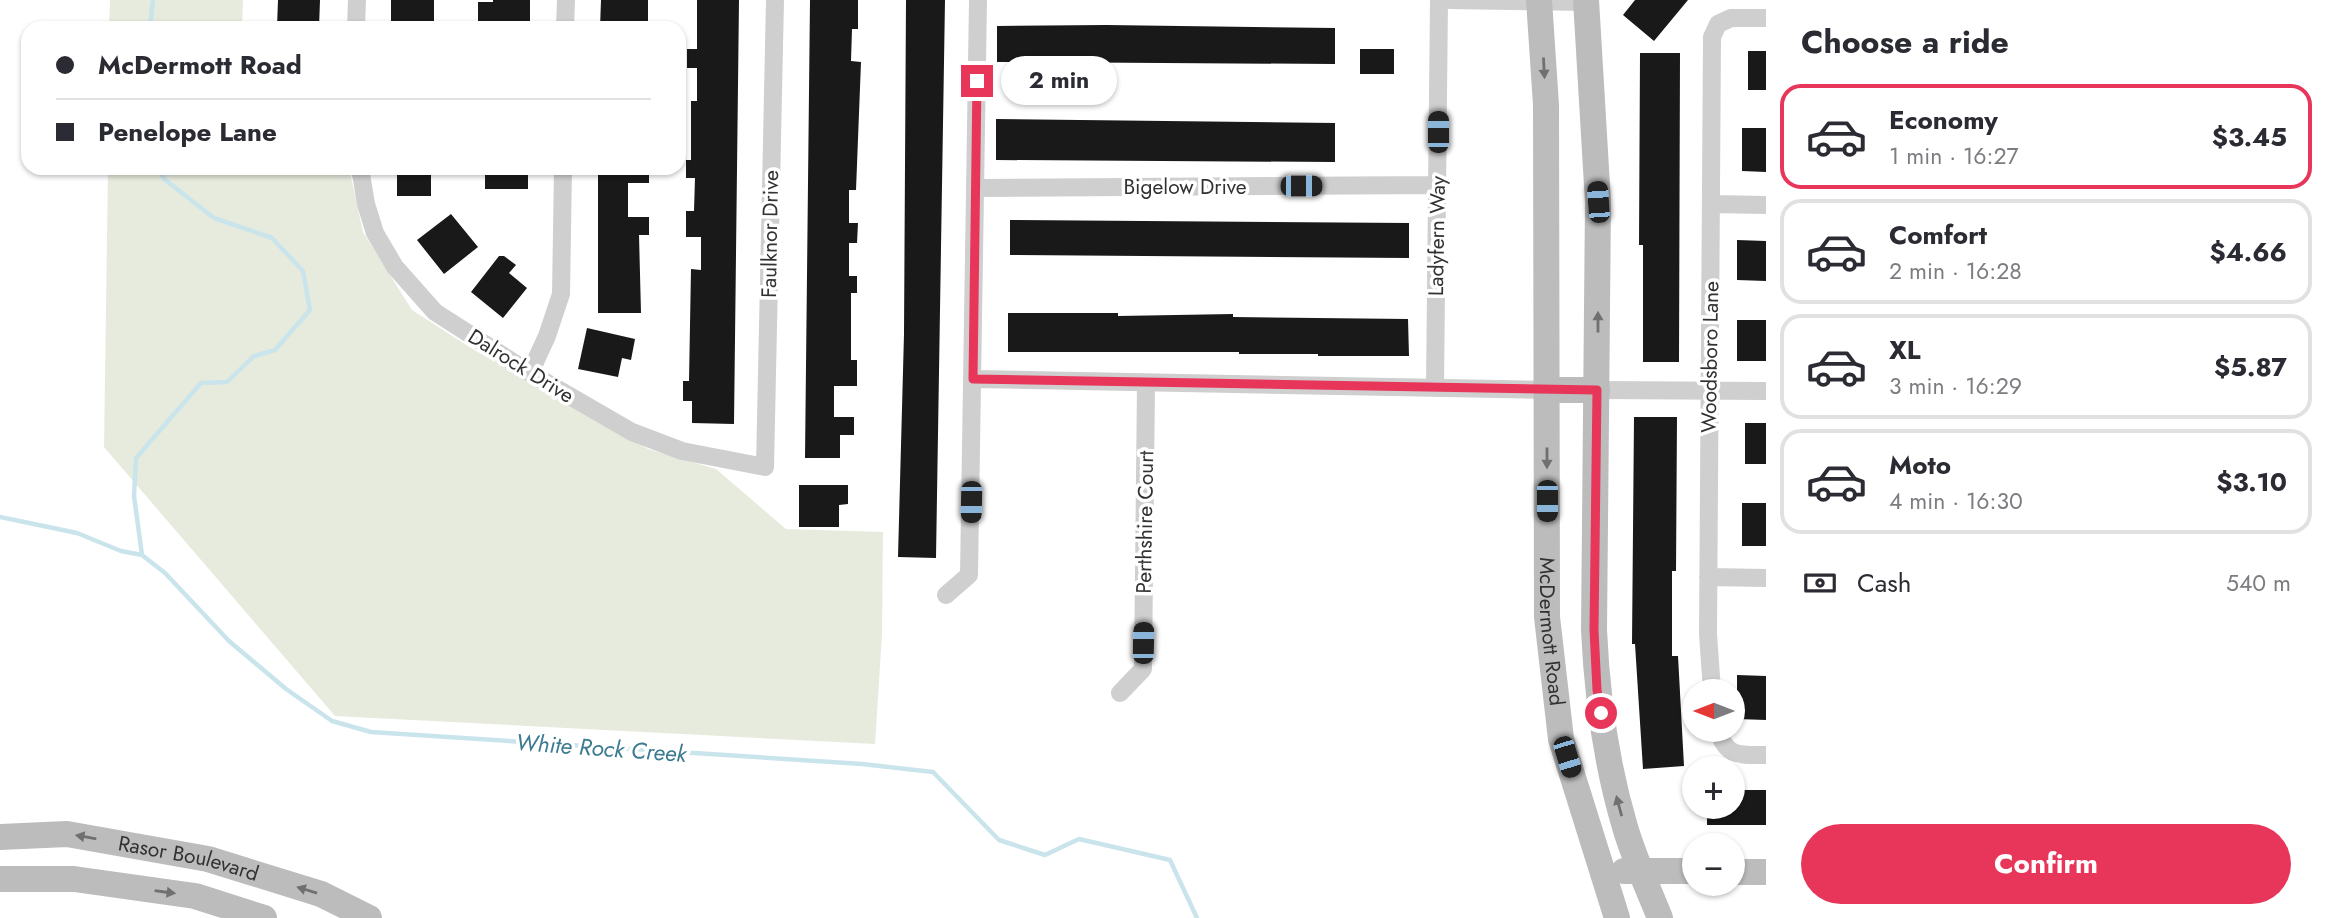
<!DOCTYPE html>
<html lang="en">
<head>
<meta charset="utf-8">
<style>
  :root { --surface:#fff; --page:#f2f2f3; --text:#2b2b33; --muted:#7c7c81; --line:#e1e1e2; --accent:#e8355a }
  body { margin:0; font-family:Jost,sans-serif; background:var(--page); color:var(--text); height:100vh; display:flex; flex-direction:column; font-size:26px; white-space:nowrap }
  * { box-sizing:border-box; margin:0 }
  p { font-size:23px; color:var(--muted) }
  .icon { flex:none; width:38px; height:38px; fill:none; stroke:currentColor; stroke-width:2; stroke-linecap:round; stroke-linejoin:round }
  .map { position:relative; flex:1; overflow:hidden }
  .details { display:flex; flex-direction:column; background:var(--surface); width:560px }
  .details>* { flex:none }
  .guide { position:absolute; left:21px; top:21px; width:665px; height:154px; border-radius:21px; box-shadow:0 2px 5px #0004; display:grid; align-content:center; height:154px; padding:0 35px; background:var(--surface) }
  .needle { width:46px; rotate:270deg }
  .buttons { position:absolute; left:1682px; top:679px; display:grid; gap:14px }
  .buttons a { display:grid; place-items:center; width:63px; height:63px; border-radius:50%; background:var(--surface); box-shadow:0 2px 5px #0004; font-size:35px }
  .end { position:absolute; width:32px; height:32px; margin:-16px; border:9px solid #e8355a; background:#fff; box-shadow:0 0 0 4px #fff }
  .from { border-radius:50% }
  .bubble { position:absolute; height:49px; border-radius:24px; background:var(--surface); box-shadow:0 2px 5px #0004; font-size:23px; font-weight:700; line-height:49px; text-align:center }
  .car { position:absolute; width:21px; height:42px; margin:-21px -10px; border-radius:9px; box-shadow:0 0 5px 2px #0007; background:linear-gradient(#222 24%,#8ab4d8 0 40%,#222 0 76%,#8ab4d8 0 86%,#222 0) }
  .guide b { display:flex; align-items:center; gap:24px; height:66px; font-size:26px }
  .guide b+b { border-top:2px solid var(--line) }
  .guide i { width:18px; height:18px; background:var(--text) }
  ul { padding:0; list-style:none }
  li { display:flex; align-items:center; gap:21px; height:105px; margin:0 14px 10px; padding:0 21px; border:4px solid var(--line); border-radius:21px }
  li div { flex:1 }
  li b { display:block; font-size:26px }
  li em { font-style:normal; font-weight:700 }
  li.on { border-color:var(--accent) }
  li>.icon { width:63px; height:63px; stroke-width:1.5 }
  h2 { padding:0 35px; font-size:32px; line-height:84px }
  .pay { display:flex; align-items:center; gap:18px; height:77px; padding:0 35px; font-size:26px }
  .pay p { margin-inline-start:auto }
  .button { display:flex; gap:14px; margin-top:auto; padding:14px 35px }
  .button a { flex:1; height:80px; border-radius:42px; background:var(--accent); color:#fff; font-size:28px; font-weight:700; line-height:80px; text-align:center }
  main { display:flex; flex:1; min-height:0 }
  .map>svg:first-child { display:block }
  .green { fill:#e7ebde }
  .lines { fill:none; stroke-linecap:round; stroke-linejoin:round }
  .stream { stroke:#cae4ec; stroke-width:4.5 }
  .building { fill:#191919 }
  .street { stroke:#cfcfcf; stroke-width:18 }
  .secondary { stroke:#bcbcbc; stroke-width:26 }
  .oneway { fill:#707070 }
  .route { stroke:#e8355a; stroke-width:9 }
  .labels { text-anchor:middle; stroke-width:7; stroke-linejoin:round; paint-order:stroke }
  .street-label { font-size:21px; fill:#323232; stroke:#fff }
  .water-label { font-size:23px; font-style:italic; fill:#3b7a90; stroke:#fff }
</style>
</head>
<body>
<main>
<div class="map">
<svg width="1766" height="918" viewBox="0 0 1766 918">
  <rect width="100%" height="100%" fill="#fff"/>
  <!-- green -->
  <path class="green" d="M110,0H243L242,28H109Z
    M108,168H349L363,232L412,310L471,348L648,449L716,469L786,529L883,532L882,634L875,744L335,716L104,447Z"/>
  <g class="lines">
    <!-- stream -->
    <path class="stream" d="M150,28L153,0
      M0,517L77,533L121,551L142,555L165,573L229,641L286,689L332,721L371,732L862,764L933,772L999,840L1045,855L1079,839L1170,860L1197,918
      M142,555L134,496L136,458L201,383L227,382L254,356L275,350L310,310L303,271L272,238L214,218L164,179L160,168"/>
  </g>
  <!-- building -->
  <path class="building" d="M278,0H320L319,28L277,27Z
    M391,0H434V28H391Z
    M493,0H530V28H478V2H493Z
    M601,0H648V28H600Z
    M697,0H739L734,424L692,423V401H683V381H689L691,269L701,270V237H686V211H694L695,178H686V160H691V101H697V68H687V49H697Z
    M810,0H858V29H852L851,61L861,62L856,190H849V223H858L857,243H849V276H857V293H851V360H857V386H834V417H854V435H840V458H805Z
    M906,0H945L936,558L898,557L904,334Z
    M1635,0H1688L1654,41L1623,15Z
    M1106,25L1335,28V64L997,62V26Z
    M1360,49H1394V74H1360Z
    M1748,51H1766V90H1748Z
    M1640,53H1680L1679,362H1643V245H1639Z
    M996,119L1335,123V162L996,160Z
    M1742,128H1766V172L1742,171Z
    M397,168H431V196H397Z
    M485,168H528V189H485Z
    M598,168H649V183H628V217H649V235H639L641,313H598Z
    M451,214L478,247L444,274L417,240Z
    M1010,220L1409,223V258L1010,255Z
    M1737,240L1766,241V281L1737,280Z
    M499,256H504L516,265L509,273L527,288L503,318L471,292Z
    M1008,313H1118V316L1233,314V317L1408,319L1409,356H1318V354H1239V352H1008Z
    M1737,320H1766V361H1737Z
    M587,328L635,339L631,360L622,358L618,377L578,369Z
    M1634,417H1677L1676,571H1672V656H1678L1684,766L1643,769L1635,644H1632Z
    M1745,423H1766V464H1745Z
    M799,485H848V504L839,505V527H799Z
    M1742,503H1766V546H1742Z
    M1737,675L1766,676V720L1737,719Z
    M1732,790H1766V825H1707V807H1732Z"/>
  <g class="lines">
    <!-- street -->
    <path class="street" d="M1449,0L1586,2
      M356,28L357,0
      M565,28L566,0
      M360,168L366,204L375,233L395,267L435,312L530,373L632,432L682,451L765,467L775,0
      M976,188L1437,185
      M1711,204L1766,205
      M530,373L547,336L561,294L563,168
      M973,379L1547,390
      M1435,388L1439,0
      M1597,390L1766,391
      M1708,577L1766,578
      M946,595L969,575L978,0
      M1712,691L1708,634L1712,37L1718,24L1731,18H1766
      M1120,693L1143,669L1146,383
      M1718,730C1726,758 1741,755 1766,755"/>
    <!-- secondary -->
    <g class="secondary">
      <path id="s1" d="M1539,0L1546,105L1547,617L1561,739L1617,918"/>
      <path d="M1586,0L1598,202L1594,630C1597,696 1606,763 1625,827C1634,858 1648,888 1660,918"/>
      <path d="M1547,390H1597"/>
      <path id="s2" d="M0,837L67,834L208,859L321,894L369,918"/>
      <path d="M1624,871H1694"/>
      <path d="M1732,872H1766"/>
      <path d="M0,879H74L195,896L264,918"/>
    </g>
  </g>
  <!-- one-way arrows -->
  <defs><path id="oneway-solid" d="M-6-.8H1V-3.2L6.5 0L1 3.2V.8H-6Z" transform="scale(1.75)"/></defs>
  <g class="oneway">
    <use href="#oneway-solid" transform="translate(1544 68) rotate(87)"/>
    <use href="#oneway-solid" transform="translate(1598 322) rotate(-90)"/>
    <use href="#oneway-solid" transform="translate(1547 458) rotate(90)"/>
    <use href="#oneway-solid" transform="translate(1619 806) rotate(-105)"/>
    <use href="#oneway-solid" transform="translate(86 837) rotate(-170)"/>
    <use href="#oneway-solid" transform="translate(307 890) rotate(-163)"/>
    <use href="#oneway-solid" transform="translate(165 892) rotate(8)"/>
  </g>
  <g class="lines">
    <!-- route -->
    <path class="route" d="M977,81L973,379L1597,390L1594,630L1597,690L1601,713"/>
  </g>
  <g class="labels">
    <!-- street labels -->
    <g class="street-label">
      <text x="1185" y="194">Bigelow Drive</text>
      <text transform="translate(770 234) rotate(-89)" y="7">Faulknor Drive</text>
      <text transform="translate(1437 236) rotate(-89)" y="7">Ladyfern Way</text>
      <text transform="translate(1710 357) rotate(-89)" y="7">Woodsboro Lane</text>
      <text transform="translate(521 366) rotate(32)" y="7">Dalrock Drive</text>
      <text transform="translate(1145 522) rotate(-89)" y="7">Perthshire Court</text>
      <text dy="7" stroke="none"><textPath href="#s1" startOffset="632">McDermott Road</textPath></text>
      <text dy="7" stroke="none"><textPath href="#s2" startOffset="191">Rasor Boulevard</textPath></text>
    </g>
    <!-- water labels -->
    <g class="water-label">
      <text transform="translate(601 748) rotate(4)" y="8">White Rock Creek</text>
    </g>
  </g>
</svg>
<div class="buttons">
<a><svg class="needle" viewBox="-14 -14 28 28"><path d="M0-13l5 13h-10z" fill="#e53935"/><path d="M0 13l5-13h-10z" fill="#7c7c81"/></svg></a>
<a>+</a>
<a>−</a>
</div>
<i class="end from" style="left:1601px;top:713px"></i>
<i class="end" style="left:977px;top:81px"></i>
<div class="bubble" style="left:1001px;top:56px;width:116px">2 min</div>
<i class="car" style="left:1438px;top:132px;rotate:0deg"></i>
<i class="car" style="left:1301px;top:186px;rotate:90deg"></i>
<i class="car" style="left:1598px;top:202px;rotate:356deg"></i>
<i class="car" style="left:1547px;top:501px;rotate:180deg"></i>
<i class="car" style="left:971px;top:502px;rotate:181deg"></i>
<i class="car" style="left:1143px;top:643px;rotate:1deg"></i>
<i class="car" style="left:1567px;top:757px;rotate:163deg"></i>
<div class="guide">
<b><i class="from"></i>McDermott Road</b>
<b><i></i>Penelope Lane</b>
</div>
</div>
<section class="details">
<h2>Choose a ride</h2>
<ul>
<li class="on"><svg class="icon" aria-label="car" viewBox="0 0 24 24"><path d="M5 17H2v-5l4-1 3-4h7l3 4 3 1v5h-3M9 17h6M6 11h13"/><circle cx="7" cy="17" r="2"/><circle cx="17" cy="17" r="2"/></svg><div><b>Economy</b><p>1 min · 16:27</p></div><em>$3.45</em></li>
<li><svg class="icon" aria-label="car" viewBox="0 0 24 24"><path d="M5 17H2v-5l4-1 3-4h7l3 4 3 1v5h-3M9 17h6M6 11h13"/><circle cx="7" cy="17" r="2"/><circle cx="17" cy="17" r="2"/></svg><div><b>Comfort</b><p>2 min · 16:28</p></div><em>$4.66</em></li>
<li><svg class="icon" aria-label="car" viewBox="0 0 24 24"><path d="M5 17H2v-5l4-1 3-4h7l3 4 3 1v5h-3M9 17h6M6 11h13"/><circle cx="7" cy="17" r="2"/><circle cx="17" cy="17" r="2"/></svg><div><b>XL</b><p>3 min · 16:29</p></div><em>$5.87</em></li>
<li><svg class="icon" aria-label="car" viewBox="0 0 24 24"><path d="M5 17H2v-5l4-1 3-4h7l3 4 3 1v5h-3M9 17h6M6 11h13"/><circle cx="7" cy="17" r="2"/><circle cx="17" cy="17" r="2"/></svg><div><b>Moto</b><p>4 min · 16:30</p></div><em>$3.10</em></li>
</ul>
<div class="pay"><svg class="icon" aria-label="cash" viewBox="0 0 24 24"><path d="M3 7h18v10H3z"/><circle cx="12" cy="12" r="2"/></svg>Cash<p>540 m</p></div>
<div class="button"><a>Confirm</a></div>
</section>
</main>
</body>
</html>
